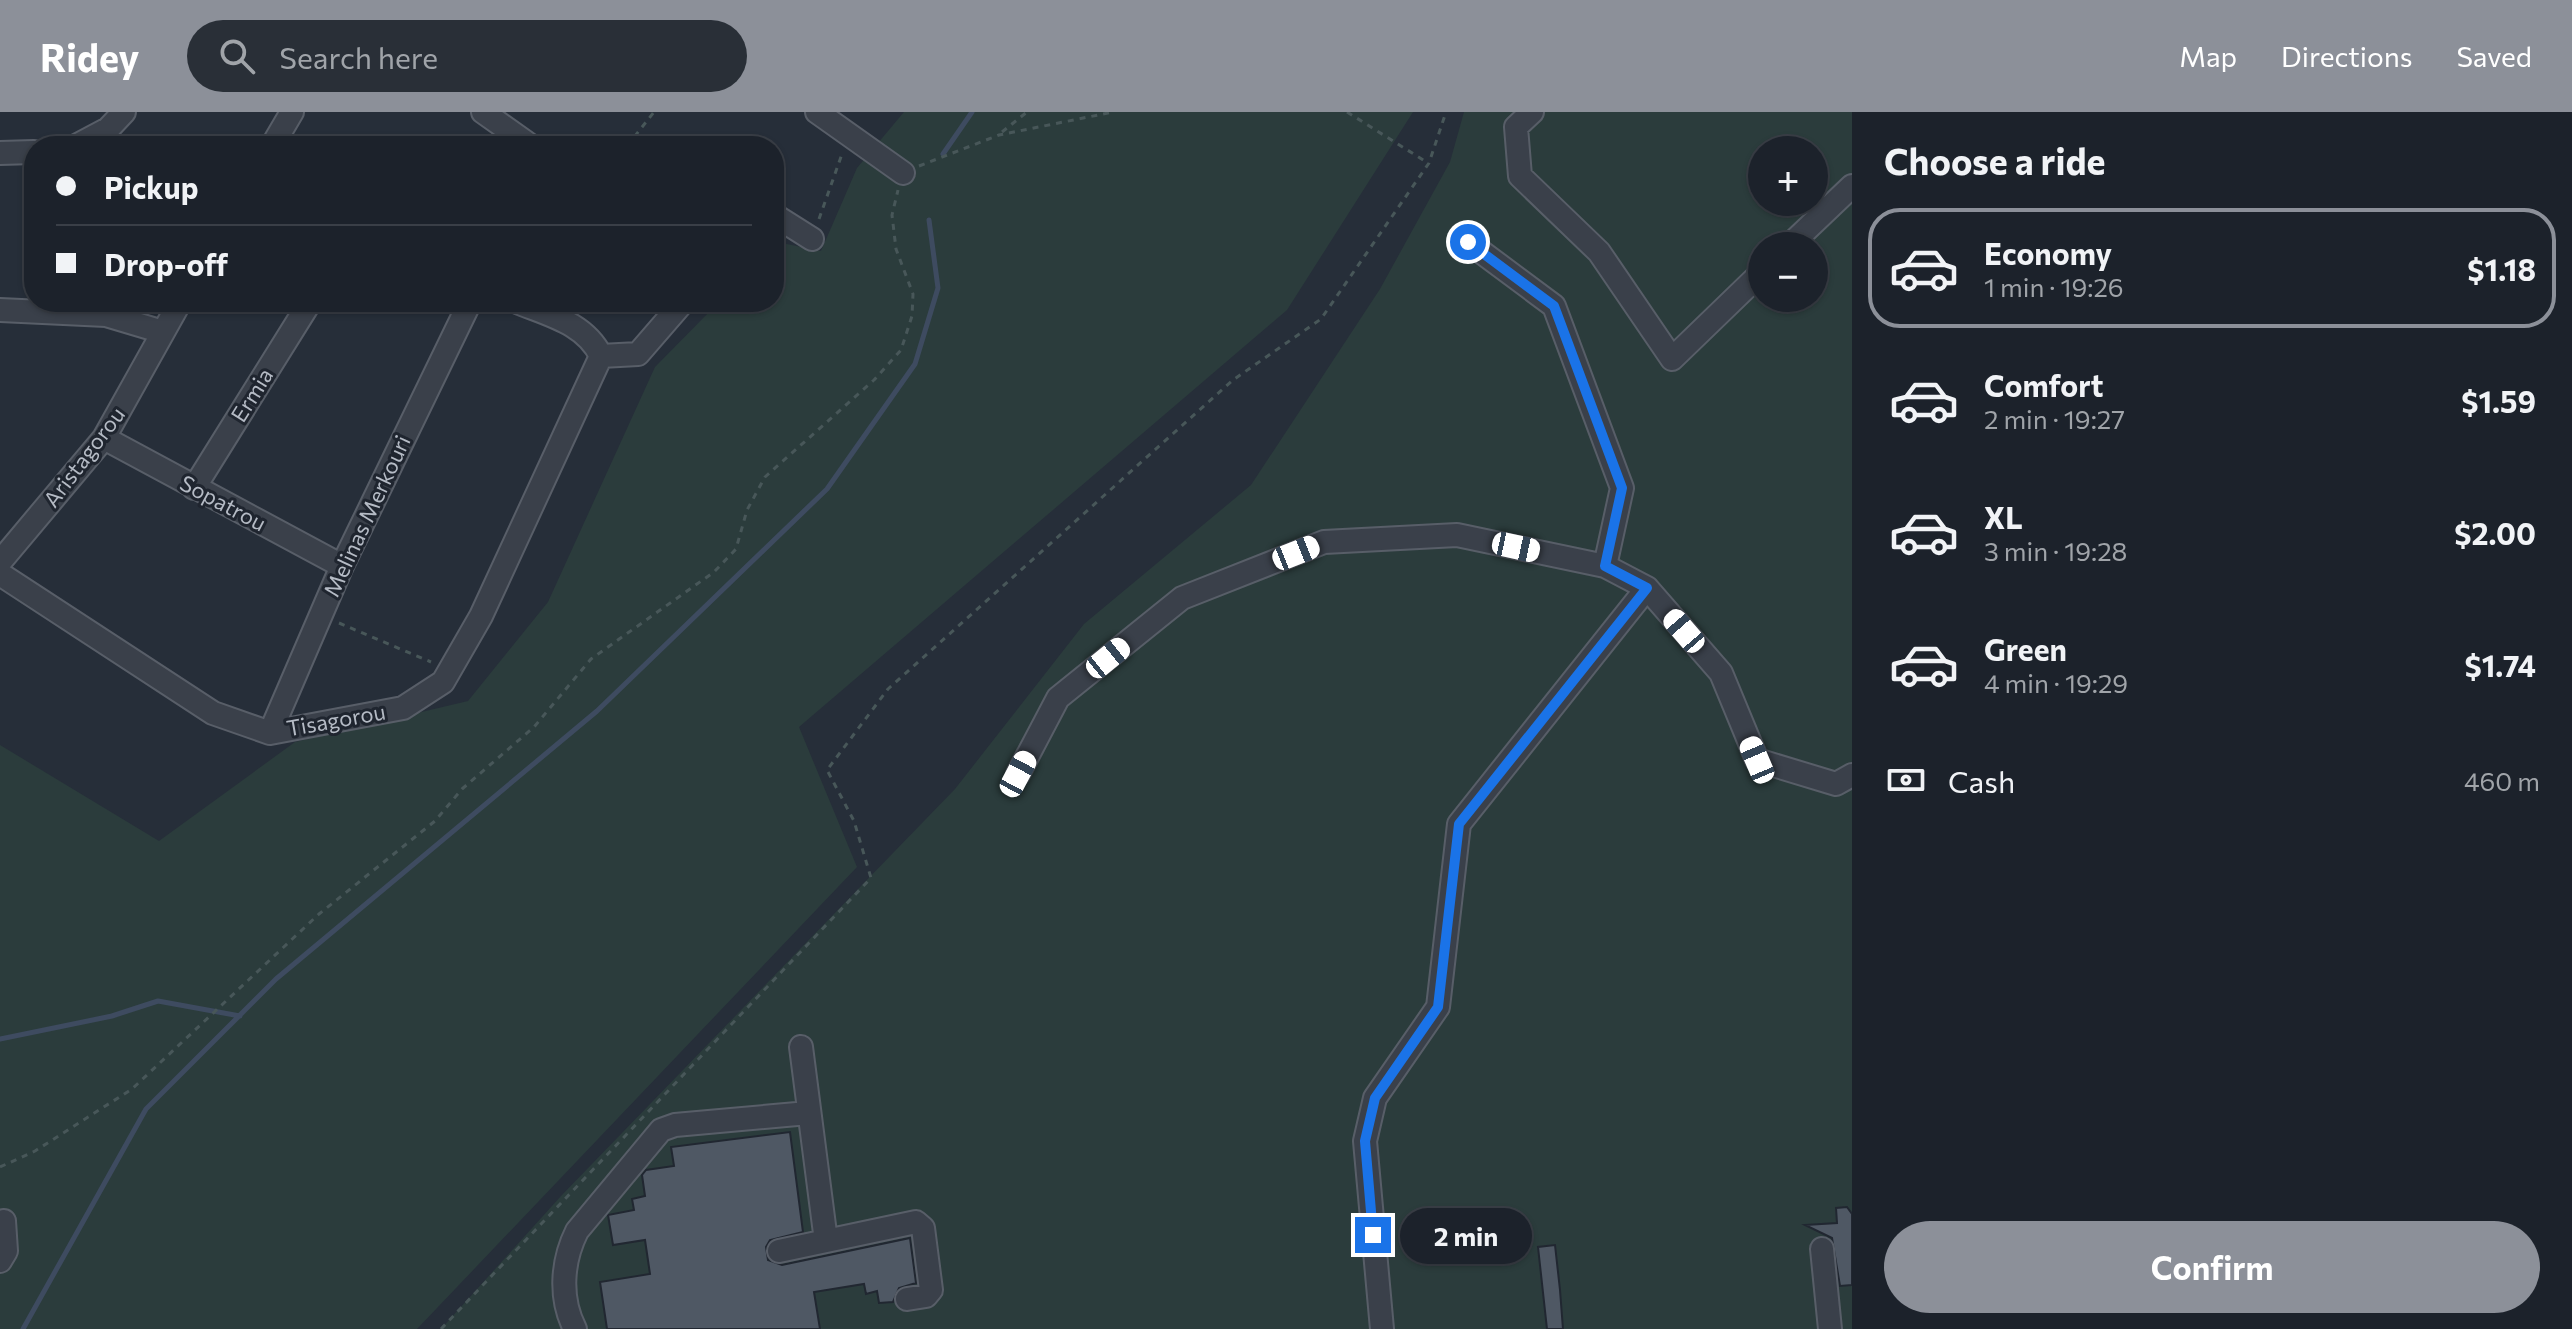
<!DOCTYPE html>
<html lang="en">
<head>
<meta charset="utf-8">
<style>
  :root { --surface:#1c222b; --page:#292f37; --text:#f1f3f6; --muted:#a0a4a9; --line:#3a3f47; --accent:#8c9099 }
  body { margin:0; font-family:Commissioner,sans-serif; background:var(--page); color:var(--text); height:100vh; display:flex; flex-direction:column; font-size:30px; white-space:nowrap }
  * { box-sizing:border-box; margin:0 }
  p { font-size:26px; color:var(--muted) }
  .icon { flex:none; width:44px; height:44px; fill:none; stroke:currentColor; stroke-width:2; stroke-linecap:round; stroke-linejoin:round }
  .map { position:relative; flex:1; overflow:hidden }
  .details { display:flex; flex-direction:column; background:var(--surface); width:720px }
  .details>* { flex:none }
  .guide { position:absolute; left:24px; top:24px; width:760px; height:176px; border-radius:32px; box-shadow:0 2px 6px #0004,0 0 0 2px var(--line); display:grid; align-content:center; height:176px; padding:0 32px; background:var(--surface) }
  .fabs { position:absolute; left:1748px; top:24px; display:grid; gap:16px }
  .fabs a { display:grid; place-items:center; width:80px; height:80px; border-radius:50%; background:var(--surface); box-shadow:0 2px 6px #0004,0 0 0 2px var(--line); font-size:40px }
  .end { position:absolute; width:36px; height:36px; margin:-18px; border:10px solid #1a73e8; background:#fff; box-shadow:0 0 0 4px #fff }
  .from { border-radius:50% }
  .bubble { position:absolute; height:56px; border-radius:28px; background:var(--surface); box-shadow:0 2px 6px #0004,0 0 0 2px var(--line); font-size:26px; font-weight:700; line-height:56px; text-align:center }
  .car { position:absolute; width:24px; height:48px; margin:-24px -12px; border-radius:10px; box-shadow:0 0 6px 2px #0007; background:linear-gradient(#fff 24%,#345 0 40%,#fff 0 76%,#345 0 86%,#fff 0) }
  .guide b { display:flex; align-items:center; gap:28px; height:76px; font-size:30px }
  .guide b+b { border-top:2px solid var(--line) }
  .guide i { width:20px; height:20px; background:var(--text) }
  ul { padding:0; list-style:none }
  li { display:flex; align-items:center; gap:24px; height:120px; margin:0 16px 12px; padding:0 16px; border:4px solid transparent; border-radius:32px }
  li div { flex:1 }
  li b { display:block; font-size:30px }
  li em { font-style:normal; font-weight:700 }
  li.on { border-color:var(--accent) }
  li>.icon { width:72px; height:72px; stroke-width:1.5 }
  h2 { padding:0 32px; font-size:36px; line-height:96px }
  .pay { display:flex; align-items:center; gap:20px; height:88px; padding:0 32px; font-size:30px }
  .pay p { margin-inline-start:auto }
  .cta { display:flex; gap:16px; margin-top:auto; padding:16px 32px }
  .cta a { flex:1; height:92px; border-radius:48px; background:var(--accent); color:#fff; font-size:32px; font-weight:700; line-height:92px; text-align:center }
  header { display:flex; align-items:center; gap:48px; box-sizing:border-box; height:112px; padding:0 40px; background:var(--accent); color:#fff }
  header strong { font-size:38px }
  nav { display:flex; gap:44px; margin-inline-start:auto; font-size:28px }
  .search { width:560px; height:72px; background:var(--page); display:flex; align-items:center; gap:20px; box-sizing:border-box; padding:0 28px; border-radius:44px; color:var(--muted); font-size:30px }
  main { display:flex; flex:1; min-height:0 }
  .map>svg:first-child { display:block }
  .green { fill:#2b3c3c; fill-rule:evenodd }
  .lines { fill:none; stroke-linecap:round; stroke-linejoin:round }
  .stream { stroke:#3e4b60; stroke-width:5 }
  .building { fill:#4f5864; stroke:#212731; stroke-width:2 }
  .minor-casing { stroke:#585e68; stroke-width:26 }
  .path { stroke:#485759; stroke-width:3; stroke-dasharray:6 6; stroke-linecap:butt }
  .minor { stroke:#3a404a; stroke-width:22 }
  .route { stroke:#1a73e8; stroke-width:10 }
  .labels { text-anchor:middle; stroke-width:6; stroke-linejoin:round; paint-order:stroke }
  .street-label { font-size:22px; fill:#b5bbc5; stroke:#1f252f }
</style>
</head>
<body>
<header>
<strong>Ridey</strong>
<div class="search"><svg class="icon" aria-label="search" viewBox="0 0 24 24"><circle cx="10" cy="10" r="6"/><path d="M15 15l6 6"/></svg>Search here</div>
<nav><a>Map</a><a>Directions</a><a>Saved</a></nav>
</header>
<main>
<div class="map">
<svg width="1852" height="1217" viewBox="0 0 1852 1217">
  <rect width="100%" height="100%" fill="#262e39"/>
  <!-- green -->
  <path class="green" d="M904,0H1413L1287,198L799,615L857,755L417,1217H0V633L159,729L295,630L468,589L548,490L655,255L719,190H774V133L777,130L821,139L857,56Z
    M1464,0H1852V1217H441L561,1084L955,677L1084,512L1251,373L1380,177L1450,50ZM1762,38H1814V90H1762ZM1762,134H1814V186H1762Z"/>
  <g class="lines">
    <!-- stream -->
    <path class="stream" d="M943,42L972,0
      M0,927L112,904L158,889L240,904
      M23,1217L146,997L276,867L597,599L827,377L915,252L938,176L929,108"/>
  </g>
  <!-- building -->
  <path class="building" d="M790,1020L803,1120L770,1128L766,1135L768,1148L782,1153L910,1126L916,1171L899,1176L893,1190L879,1191L877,1179L866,1182L864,1172L814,1180L820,1217H607L600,1170L650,1162L645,1128L613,1133L608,1103L634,1098L632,1087L645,1084L642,1063L646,1058L674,1054L671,1035Z
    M1847,1095L1852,1102V1173L1840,1174L1832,1126L1805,1113L1837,1111L1836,1096Z
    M1555,1133L1560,1178L1563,1217H1547L1538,1135Z"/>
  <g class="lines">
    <defs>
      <path id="minor" d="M483,0L531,34
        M817,0L903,61
        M1532,0L1516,15L1520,64L1599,140L1672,247L1762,160
        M76,34L108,17L124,0
        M272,34L292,0
        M0,41L34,40
        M774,103L812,127
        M1468,130L1554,194L1622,376L1605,454
        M1789,134L1852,74
        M517,190C549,203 585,211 601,244
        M0,198L106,203L163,220
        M601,244L638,242L683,190
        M104,326L342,454
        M194,376L310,190
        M0,450L104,326L180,190
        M0,462L213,601L270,621L403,596L443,570L481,504L601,244
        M270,621L342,454L470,190
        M1018,662L1058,586L1182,486L1324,430L1457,423L1605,454L1647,476L1721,561L1757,648L1836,672L1852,663
        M801,935L826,1129
        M1822,1137L1830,1217
        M779,1139L916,1110L923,1116L931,1178L926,1184L907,1187
        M0,1149L6,1139L4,1109
        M575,1217C559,1186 562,1149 577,1119L661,1018L675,1013L808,1001
        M1382,1217L1365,1029L1375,986L1438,895L1459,712L1647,476"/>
    </defs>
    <!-- minor casing -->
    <use href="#minor" class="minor-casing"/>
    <!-- path -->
    <path class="path" d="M1347,0L1428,51
      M1002,20L1027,0
      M124,26L133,34
      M627,34L654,0
      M919,54L999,23L1113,0
      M819,107L842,42
      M339,511L431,550
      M0,1055L35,1039L132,977L319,802L435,709L462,677L534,615L591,547L714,460L736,437L747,398L765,365L874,268L901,238L912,204L913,182L896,137L892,103L898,78
      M441,1217L871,766L854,709L827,658L888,577L1233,268L1321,207L1429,51L1446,0"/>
    <!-- minor -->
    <use href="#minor" class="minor"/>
  </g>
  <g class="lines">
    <!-- route -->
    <path class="route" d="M1373,1123L1365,1029L1375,986L1438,895L1459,712L1647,476L1605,454L1622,376L1554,194L1468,130"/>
  </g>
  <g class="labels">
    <!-- street labels -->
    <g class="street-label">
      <text transform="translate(252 283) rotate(-58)" y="8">Ermia</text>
      <text transform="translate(84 345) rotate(-53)" y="8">Aristagorou</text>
      <text transform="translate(223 391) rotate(28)" y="8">Sopatrou</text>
      <text transform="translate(367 404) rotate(-65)" y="8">Melinas Merkouri</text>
      <text transform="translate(336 608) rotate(-10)" y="8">Tisagorou</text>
    </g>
  </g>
</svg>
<div class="fabs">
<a>+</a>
<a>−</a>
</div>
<i class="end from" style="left:1468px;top:130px"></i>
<i class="end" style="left:1373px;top:1123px"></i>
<div class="bubble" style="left:1400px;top:1096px;width:132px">2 min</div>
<i class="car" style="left:1516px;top:435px;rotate:102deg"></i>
<i class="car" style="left:1296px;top:441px;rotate:68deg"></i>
<i class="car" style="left:1684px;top:519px;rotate:319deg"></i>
<i class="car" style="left:1108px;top:546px;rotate:51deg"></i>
<i class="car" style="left:1757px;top:648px;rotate:337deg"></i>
<i class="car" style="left:1018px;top:662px;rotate:28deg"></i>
<div class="guide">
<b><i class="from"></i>Pickup</b>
<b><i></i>Drop-off</b>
</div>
</div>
<section class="details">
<h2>Choose a ride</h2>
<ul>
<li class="on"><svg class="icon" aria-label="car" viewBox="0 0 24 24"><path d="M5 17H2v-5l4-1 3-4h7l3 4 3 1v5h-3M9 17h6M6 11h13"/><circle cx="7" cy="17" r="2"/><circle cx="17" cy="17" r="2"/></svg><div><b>Economy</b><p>1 min · 19:26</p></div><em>$1.18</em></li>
<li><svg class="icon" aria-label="car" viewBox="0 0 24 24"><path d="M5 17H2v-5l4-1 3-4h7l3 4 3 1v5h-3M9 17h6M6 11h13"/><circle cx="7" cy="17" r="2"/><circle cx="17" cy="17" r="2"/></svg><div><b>Comfort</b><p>2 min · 19:27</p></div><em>$1.59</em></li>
<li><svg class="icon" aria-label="car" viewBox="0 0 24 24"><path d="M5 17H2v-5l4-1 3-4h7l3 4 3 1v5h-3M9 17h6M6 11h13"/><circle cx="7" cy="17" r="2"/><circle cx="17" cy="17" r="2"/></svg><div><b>XL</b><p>3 min · 19:28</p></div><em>$2.00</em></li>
<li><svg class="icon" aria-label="car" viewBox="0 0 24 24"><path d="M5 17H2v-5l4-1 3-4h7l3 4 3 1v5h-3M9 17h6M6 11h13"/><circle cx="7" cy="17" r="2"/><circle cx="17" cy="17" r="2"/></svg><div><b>Green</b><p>4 min · 19:29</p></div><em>$1.74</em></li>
</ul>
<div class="pay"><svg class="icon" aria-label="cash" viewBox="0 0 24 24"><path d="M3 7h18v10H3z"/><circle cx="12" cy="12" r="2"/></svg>Cash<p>460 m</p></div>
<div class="cta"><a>Confirm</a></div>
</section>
</main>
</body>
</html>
